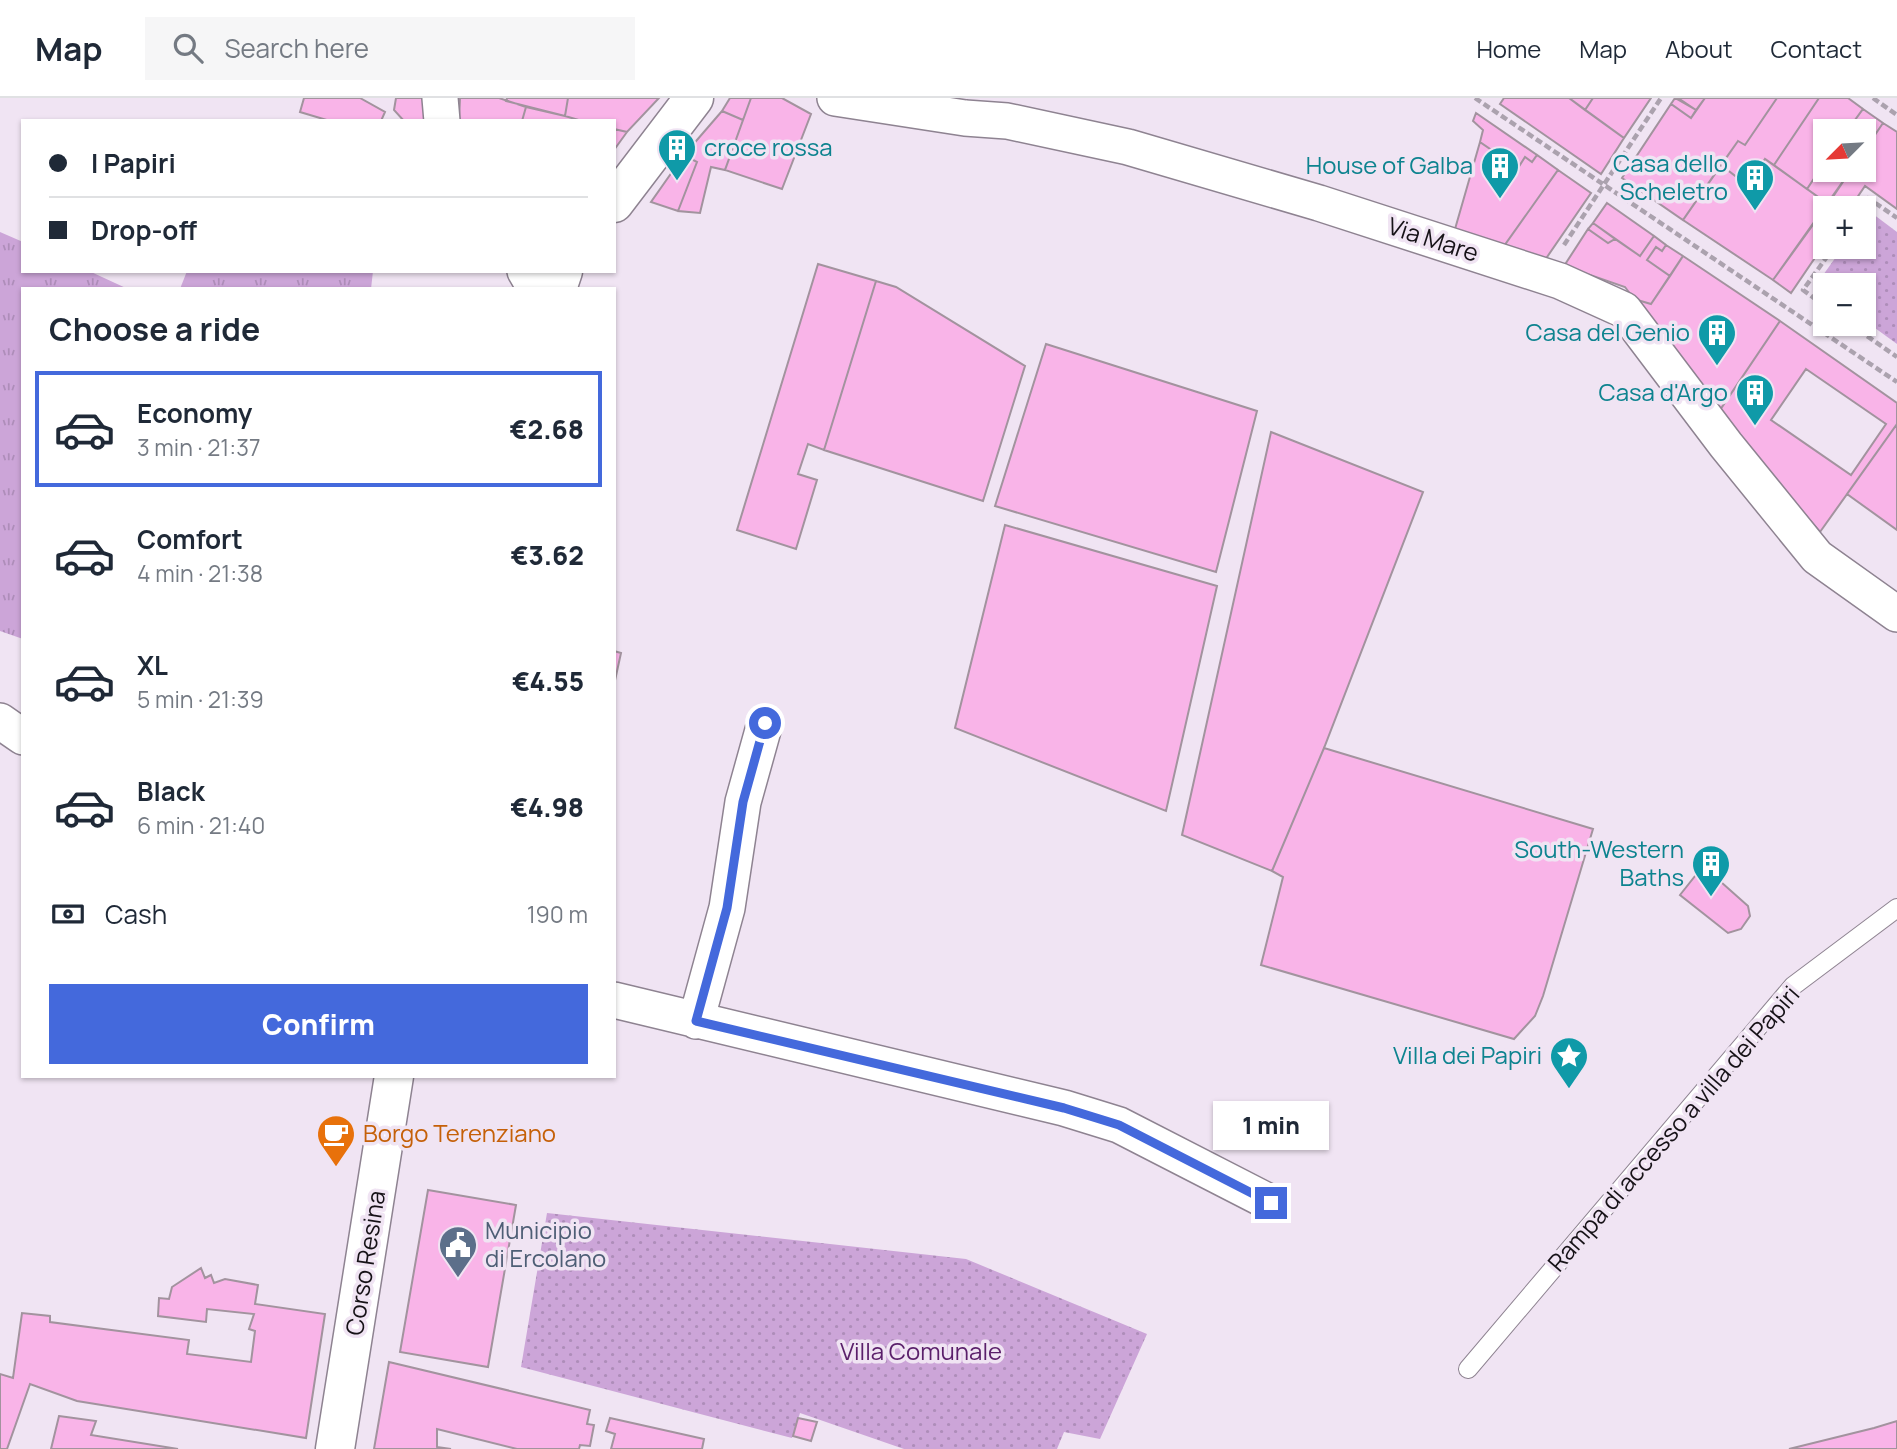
<!DOCTYPE html>
<html lang="en">
<head>
<meta charset="utf-8">
<style>
  :root { --surface:#fff; --page:#f6f6f7; --text:#1f2937; --muted:#747a83; --line:#e0e1e3; --accent:#4469dc }
  body { margin:0; font-family:Manrope,sans-serif; background:var(--page); color:var(--text); height:100vh; display:flex; flex-direction:column; font-size:26px; white-space:nowrap }
  * { box-sizing:border-box; margin:0 }
  p { font-size:23px; color:var(--muted) }
  .icon { flex:none; width:38px; height:38px; fill:none; stroke:currentColor; stroke-width:2; stroke-linecap:round; stroke-linejoin:round }
  .map { position:relative; flex:1; overflow:hidden }
  .sheet { position:absolute; left:21px; top:189px; width:595px; height:791px; display:flex; flex-direction:column; background:var(--surface); border-radius:0px; box-shadow:0 2px 5px #0004 }
  .sheet>* { flex:none }
  .top-card { position:absolute; left:21px; top:21px; width:595px; height:154px; border-radius:0px; box-shadow:0 2px 5px #0004; display:grid; align-content:center; height:154px; padding:0 28px; background:var(--surface) }
  .needle { width:46px; rotate:246deg }
  .buttons { position:absolute; left:1813px; top:21px; display:grid; gap:14px }
  .buttons a { display:grid; place-items:center; width:63px; height:63px; border-radius:0px; background:var(--surface); box-shadow:0 2px 5px #0004; font-size:35px }
  .end { position:absolute; width:32px; height:32px; margin:-16px; border:9px solid #4469dc; background:#fff; box-shadow:0 0 0 4px #fff }
  .from { border-radius:50% }
  .bubble { position:absolute; height:49px; border-radius:0px; background:var(--surface); box-shadow:0 2px 5px #0004; font-size:23px; font-weight:800; line-height:49px; text-align:center }
  .top-card b { display:flex; align-items:center; gap:24px; height:66px; font-size:26px }
  .top-card b+b { border-top:2px solid var(--line) }
  .top-card i { width:18px; height:18px; background:var(--text) }
  ul { padding:0; list-style:none }
  li { display:flex; align-items:center; gap:21px; height:116px; margin:0 14px 10px; padding:0 14px; border:4px solid transparent; border-radius:0px }
  li div { flex:1 }
  li b { display:block; font-size:26px }
  li em { font-style:normal; font-weight:800 }
  li.active { border-color:var(--accent) }
  li>.icon { width:63px; height:63px; stroke-width:1.5 }
  h2 { padding:0 28px; font-size:32px; line-height:84px }
  .pay { display:flex; align-items:center; gap:18px; height:77px; padding:0 28px; font-size:26px }
  .pay p { margin-inline-start:auto }
  .primary-button { display:flex; gap:14px; margin-top:auto; padding:14px 28px }
  .primary-button a { flex:1; height:80px; border-radius:0px; background:var(--accent); color:#fff; font-size:28px; font-weight:800; line-height:80px; text-align:center }
  header { display:flex; align-items:center; gap:42px; box-sizing:border-box; height:98px; padding:0 35px; background:var(--surface); border-bottom:2px solid var(--line) }
  header strong { font-size:33px }
  nav { display:flex; gap:38px; margin-inline-start:auto; font-size:24px }
  .search { width:490px; height:63px; background:var(--page); display:flex; align-items:center; gap:18px; box-sizing:border-box; padding:0 24px; border-radius:0px; color:var(--muted); font-size:26px }
  .map>svg:first-child { display:block }
  .grass { fill:url(#grass-tufts) }
  .park { fill:url(#park-dots) }
  .building { fill:#f9b4e8; stroke:#a2939e; stroke-width:2; fill-rule:evenodd }
  .lines { fill:none; stroke-linecap:round; stroke-linejoin:round }
  .lane-casing { stroke:#8e8391; stroke-width:20 }
  .street-casing { stroke:#8e8391; stroke-width:38 }
  .primary-casing { stroke:#8e8391; stroke-width:41 }
  .path { stroke:#aba2ae; stroke-width:4.5; stroke-dasharray:7 3.5; stroke-linecap:butt }
  .lane { stroke:#fff; stroke-width:18 }
  .street { stroke:#fff; stroke-width:35 }
  .primary { stroke:#fff; stroke-width:38 }
  .route { stroke:#4469dc; stroke-width:9 }
  .labels { text-anchor:middle; stroke-width:7; stroke-linejoin:round; paint-order:stroke }
  .culture-label { font-size:24px; fill:#0d838f; stroke:#f0e4f3; text-anchor:end }
  .street-label { font-size:24px; fill:#161217; stroke:#f0e4f3 }
  .food-label { font-size:24px; fill:#c56008; stroke:#f0e4f3; text-anchor:start }
  .service-label { font-size:24px; fill:#4e5e75; stroke:#f0e4f3; text-anchor:start }
  .park-label { font-size:24px; fill:#5a1f6a; stroke:#f0e4f3 }
</style>
</head>
<body>
<header>
<strong>Map</strong>
<div class="search"><svg class="icon" aria-label="search" viewBox="0 0 24 24"><circle cx="10" cy="10" r="6"/><path d="M15 15l6 6"/></svg>Search here</div>
<nav><a>Home</a><a>Map</a><a>About</a><a>Contact</a></nav>
</header>
<div class="map">
<svg width="1897" height="1351" viewBox="0 0 1897 1351">
  <defs>
    <pattern id="grass-tufts" width="24" height="20" patternUnits="userSpaceOnUse" patternTransform="scale(1.75)"><rect width="24" height="20" fill="#cca5d8"/><path d="M3 7l-1-3M5 7V3M7 7l1-3M15 17l-1-3M17 17v-4M19 17l1-3" fill="none" stroke="#ae8db9"/></pattern>
    <pattern id="park-dots" width="8" height="8" patternUnits="userSpaceOnUse" patternTransform="scale(1.75)"><rect width="8" height="8" fill="#cca5d8"/><path d="M2 2h.1M6 6h.1" fill="none" stroke="#ae8db9" stroke-width="1.8" stroke-linecap="round"/></pattern>
  </defs>
  <rect width="100%" height="100%" fill="#f0e4f3"/>
  <!-- grass -->
  <path class="grass" d="M0,134L23,144V173H89L128,191H23V541L0,533Z
    M187,173H373L371,191H180Z"/>
  <!-- park -->
  <path class="park" d="M1869,113L1897,134V246L1864,222V187H1825V194L1816,187L1843,149H1864V120Z
    M547,1115L966,1161L1147,1236L1100,1341L1064,1334L1057,1351H904L800,1315L792,1340L521,1269Z"/>
  <!-- building -->
  <path class="building" d="M304,0H360L385,14L381,23H330L300,14Z
    M396,0H424L429,23H404L394,12Z
    M460,0H499L526,9L522,23H459Z
    M507,0H568L565,18L506,3Z
    M568,0H659L627,34L614,31V23H582L565,18Z
    M730,0H751L743,22L722,13Z
    M751,0H782L811,16L782,91L725,72Z
    M1504,0H1569L1624,40L1601,76L1500,6Z
    M1569,0H1593L1585,12Z
    M1593,0H1651L1624,40L1585,12Z
    M1675,0L1696,12L1691,20L1671,6Z
    M1678,0H1705L1696,12Z
    M1705,0H1777L1745,47L1738,43L1683,122L1622,80L1671,6L1691,20Z
    M1777,0H1819L1774,67L1765,61L1747,87L1721,67L1738,43L1745,47Z
    M1819,0H1848L1863,11L1847,33H1825V64L1807,91L1774,67Z
    M526,9L565,18L582,23H522Z
    M1863,11L1883,25L1864,53V33H1847Z
    M722,13L743,22L725,72L711,69L700,115L678,113L697,64L684,57Z
    M1476,15L1537,57L1532,64L1525,59L1518,70L1480,44L1483,32L1473,23Z
    M1883,25L1897,34V111L1865,88L1850,110H1825V145L1791,195L1773,182L1851,72H1864V53Z
    M614,31L627,34L614,52Z
    M1480,44L1518,70L1525,59L1532,64L1537,57L1558,72L1504,148L1455,131Z
    M684,57L697,64L678,113L651,104Z
    M1765,61L1828,106L1773,182L1683,122L1721,67L1747,87Z
    M1825,64V72H1851L1828,106L1807,91Z
    M1558,72L1591,95L1545,162L1504,148Z
    M1607,105L1654,138L1640,158L1593,125Z
    M1593,125L1615,141L1608,145L1588,131Z
    M1588,131L1608,145L1615,141L1640,158L1654,138L1666,147L1662,153L1656,149L1647,162L1670,178L1651,206L1634,201L1625,189L1564,168Z
    M1666,147L1683,158L1670,178L1647,162L1656,149L1662,153Z
    M1683,158L1780,223L1718,315L1634,201L1651,206Z
    M818,166L876,183L824,352L808,346L798,376L817,382L796,451L737,432Z
    M876,183L896,189L1025,268L983,403L824,352Z
    M1780,223L1897,305V326L1820,434L1718,315ZM1806,271L1886,326L1851,377L1771,322Z
    M1046,246L1257,313L1216,474L995,408Z
    M1897,326V432L1847,396Z
    M1271,334L1423,394L1324,650L1272,773L1182,737Z
    M1005,427L1217,488L1166,713L955,630Z
    M614,553L621,555L614,587Z
    M1324,650L1593,731L1543,898L1535,918L1514,941L1261,867L1283,779L1272,773Z
    M1703,768L1748,808L1750,818L1741,831L1728,835L1680,797Z
    M428,1092L516,1107L488,1269L400,1254Z
    M201,1170L205,1180L211,1177L214,1185L225,1181L258,1187L255,1206L325,1216L306,1340L77,1303L30,1286L7,1351H0V1276L13,1280L22,1215L50,1218V1224L189,1242L187,1256L251,1264L255,1233L249,1231L254,1216L207,1211L206,1224L158,1218L159,1200L169,1201L172,1189Z
    M389,1264L590,1312L587,1326L594,1327L590,1348L580,1347L579,1351H517L437,1331V1349L451,1351H374Z
    M59,1318L96,1323L91,1337L178,1351H51Z
    M610,1320L704,1341L702,1351H611L615,1336L606,1333Z
    M798,1320L817,1324L811,1343L793,1338Z
    M1897,1323V1351H1789L1874,1330Z"/>
  <g class="lines">
    <defs>
      <path id="lane" d="M1468,1271L1793,888L1897,810"/>
      <path id="street" d="M440,0L442,23
        M835,0L965,20L1007,23L1128,49L1319,105L1560,183L1624,212L1726,347L1817,459L1897,516
        M525,173L532,185L542,191
        M0,623L23,639
        M614,902L1064,1010L1119,1027L1271,1105
        M696,923L727,810L743,704L765,625"/>
      <path id="primary" d="M614,105L694,0
        M557,191L563,173
        M335,1351L394,978"/>
    </defs>
    <!-- lane casing -->
    <use href="#lane" class="lane-casing"/>
    <!-- street casing -->
    <use href="#street" class="street-casing"/>
    <!-- primary casing -->
    <use href="#primary" class="primary-casing"/>
    <!-- path -->
    <path class="path" d="M1475,0L1897,284
      M1873,0L1897,17
      M1861,110L1868,100L1897,120
      M1564,147L1661,0
      M1825,208L1803,192L1834,149
      M1850,226L1897,259"/>
    <!-- lane -->
    <use href="#lane" class="lane"/>
    <!-- street -->
    <use href="#street" class="street"/>
    <!-- primary -->
    <use href="#primary" class="primary"/>
  </g>
  <g class="lines">
    <!-- route -->
    <path class="route" d="M765,625L743,704L727,810L696,923L1064,1010L1119,1027L1271,1105"/>
  </g>
  <!-- icons -->
  <defs>
    <symbol id="building-pin" viewBox="-11 -11 22 30"><path d="M0 17L-7.5 6A9.5 9.5 0 1 1 7.5 6Z" fill="#0f9aa8" stroke="#f0e4f3"/><path d="M-4-6H4V6H1V3H-1V6H-4ZM-2.5-4.3h1.7v1.8h-1.7ZM.8-4.3h1.7v1.8H.8ZM-2.5-1h1.7V.8h-1.7ZM.8-1h1.7V.8H.8Z" fill="#fff"/></symbol>
    <symbol id="sight-pin" viewBox="-11 -11 22 30"><path d="M0 17L-7.5 6A9.5 9.5 0 1 1 7.5 6Z" fill="#0f9aa8" stroke="#f0e4f3"/><path d="M0-6L1.8-2.2L6-1.7L2.9 1.2L3.7 5.4L0 3.3L-3.7 5.4L-2.9 1.2L-6-1.7L-1.8-2.2Z" fill="#fff"/></symbol>
    <symbol id="cafe-pin" viewBox="-11 -11 22 30"><path d="M0 17L-7.5 6A9.5 9.5 0 1 1 7.5 6Z" fill="#e8710a" stroke="#f0e4f3"/><path d="M-5.5-4.5H6V0H3Q3 3.5 0 3.5H-2.5Q-5.5 3.5-5.5 0ZM3-3.2v2h1.7v-2ZM-6 4.5H4V6H-6Z" fill="#fff"/></symbol>
    <symbol id="civic-pin" viewBox="-11 -11 22 30"><path d="M0 17L-7.5 6A9.5 9.5 0 1 1 7.5 6Z" fill="#5c6f8a" stroke="#f0e4f3"/><path d="M-.6-6.5H3V-4.5H.6V-3L4-1V1h2V6H-6V1h2V-1L-.6-3ZM-1.2 2.5V6h2.4V2.5Z" fill="#fff"/></symbol>
  </defs>
  <g fill-rule="evenodd">
    <use href="#building-pin" x="655" y="28" width="44" height="60"/>
    <use href="#building-pin" x="1478" y="46" width="44" height="60"/>
    <use href="#building-pin" x="1733" y="58" width="44" height="60"/>
    <use href="#building-pin" x="1695" y="213" width="44" height="60"/>
    <use href="#building-pin" x="1733" y="273" width="44" height="60"/>
    <use href="#building-pin" x="1689" y="744" width="44" height="60"/>
    <use href="#sight-pin" x="1547" y="936" width="44" height="60"/>
    <use href="#cafe-pin" x="314" y="1014" width="44" height="60"/>
    <use href="#civic-pin" x="436" y="1125" width="44" height="60"/>
  </g>
  <g class="labels">
    <!-- culture labels -->
    <g class="culture-label">
      <text x="704" y="58" text-anchor="start">croce rossa</text>
      <text x="1728" y="74">Casa dello<tspan x="1728" dy="28">Scheletro</tspan></text>
      <text x="1473" y="76">House of Galba</text>
      <text x="1690" y="243">Casa del Genio</text>
      <text x="1728" y="303">Casa d'Argo</text>
      <text x="1684" y="760">South-Western<tspan x="1684" dy="28">Baths</tspan></text>
      <text x="1542" y="966">Villa dei Papiri</text>
    </g>
    <!-- street labels -->
    <g class="street-label">
      <text transform="translate(1433 142) rotate(18)" y="8">Via Mare</text>
      <text transform="translate(1674 1031) rotate(-49)" y="8">Rampa di accesso a villa dei Papiri</text>
      <text transform="translate(366 1165) rotate(-81)" y="8">Corso Resina</text>
    </g>
    <!-- food labels -->
    <g class="food-label">
      <text x="363" y="1044">Borgo Terenziano</text>
    </g>
    <!-- service labels -->
    <g class="service-label">
      <text x="485" y="1141">Municipio<tspan x="485" dy="28">di Ercolano</tspan></text>
    </g>
    <!-- park labels -->
    <g class="park-label">
      <text x="921" y="1262">Villa Comunale</text>
    </g>
  </g>
</svg>
<div class="buttons">
<a><svg class="needle" viewBox="-14 -14 28 28"><path d="M0-13l5 13h-10z" fill="#e53935"/><path d="M0 13l5-13h-10z" fill="#747a83"/></svg></a>
<a>+</a>
<a>−</a>
</div>
<i class="end from" style="left:765px;top:625px"></i>
<i class="end" style="left:1271px;top:1105px"></i>
<div class="bubble" style="left:1213px;top:1003px;width:116px">1 min</div>
<div class="top-card">
<b><i class="from"></i>I Papiri</b>
<b><i></i>Drop-off</b>
</div>
<section class="sheet">
<h2>Choose a ride</h2>
<ul>
<li class="active"><svg class="icon" aria-label="car" viewBox="0 0 24 24"><path d="M5 17H2v-5l4-1 3-4h7l3 4 3 1v5h-3M9 17h6M6 11h13"/><circle cx="7" cy="17" r="2"/><circle cx="17" cy="17" r="2"/></svg><div><b>Economy</b><p>3 min · 21:37</p></div><em>€2.68</em></li>
<li><svg class="icon" aria-label="car" viewBox="0 0 24 24"><path d="M5 17H2v-5l4-1 3-4h7l3 4 3 1v5h-3M9 17h6M6 11h13"/><circle cx="7" cy="17" r="2"/><circle cx="17" cy="17" r="2"/></svg><div><b>Comfort</b><p>4 min · 21:38</p></div><em>€3.62</em></li>
<li><svg class="icon" aria-label="car" viewBox="0 0 24 24"><path d="M5 17H2v-5l4-1 3-4h7l3 4 3 1v5h-3M9 17h6M6 11h13"/><circle cx="7" cy="17" r="2"/><circle cx="17" cy="17" r="2"/></svg><div><b>XL</b><p>5 min · 21:39</p></div><em>€4.55</em></li>
<li><svg class="icon" aria-label="car" viewBox="0 0 24 24"><path d="M5 17H2v-5l4-1 3-4h7l3 4 3 1v5h-3M9 17h6M6 11h13"/><circle cx="7" cy="17" r="2"/><circle cx="17" cy="17" r="2"/></svg><div><b>Black</b><p>6 min · 21:40</p></div><em>€4.98</em></li>
</ul>
<div class="pay"><svg class="icon" aria-label="cash" viewBox="0 0 24 24"><path d="M3 7h18v10H3z"/><circle cx="12" cy="12" r="2"/></svg>Cash<p>190 m</p></div>
<div class="primary-button"><a>Confirm</a></div>
</section>
</div>
</body>
</html>
